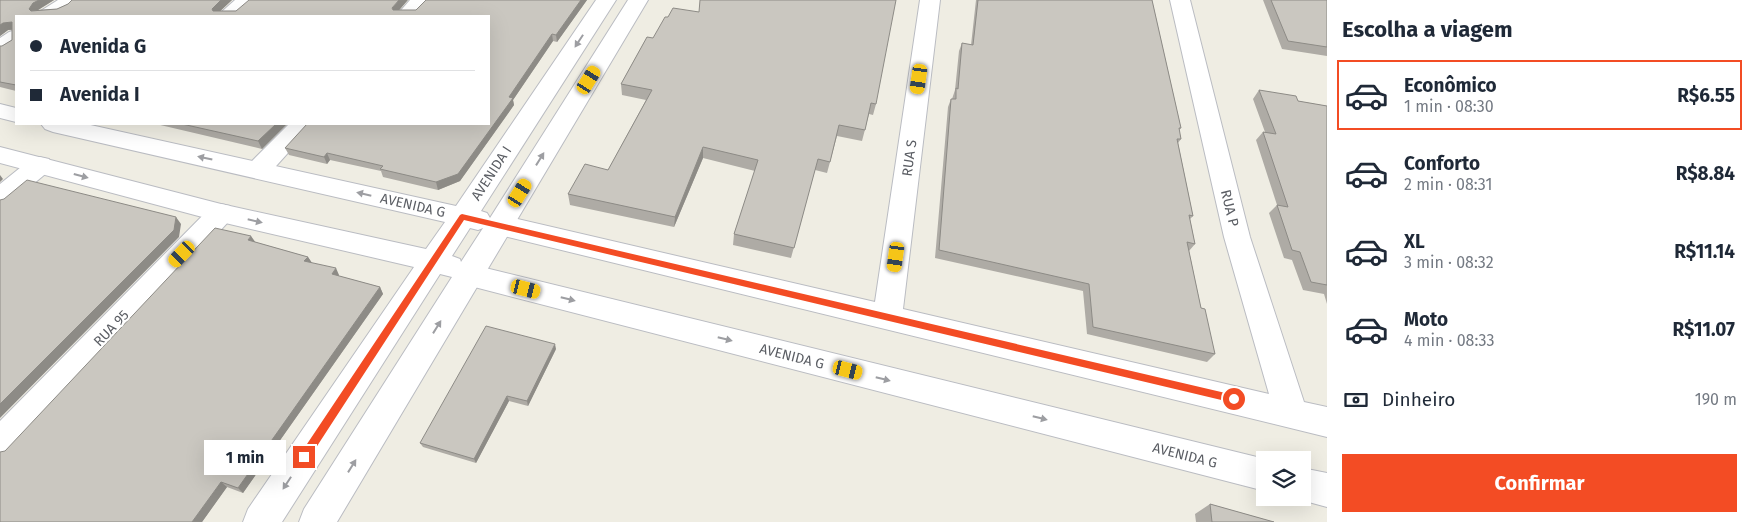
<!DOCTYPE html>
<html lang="pt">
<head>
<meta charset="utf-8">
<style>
  :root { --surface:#fff; --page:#f2f2f3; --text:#1f2937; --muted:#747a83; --line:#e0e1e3; --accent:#f34c24 }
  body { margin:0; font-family:"Fira Sans",sans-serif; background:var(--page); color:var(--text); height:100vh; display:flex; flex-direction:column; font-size:19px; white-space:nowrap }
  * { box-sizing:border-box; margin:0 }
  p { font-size:16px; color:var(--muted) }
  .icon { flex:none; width:28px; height:28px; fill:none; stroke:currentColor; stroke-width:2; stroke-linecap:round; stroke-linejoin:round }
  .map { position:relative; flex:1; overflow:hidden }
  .sheet { display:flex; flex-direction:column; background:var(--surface); width:425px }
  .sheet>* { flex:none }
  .hud { position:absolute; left:15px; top:15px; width:475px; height:110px; border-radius:0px; box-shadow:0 5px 20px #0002; display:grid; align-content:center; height:110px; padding:0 15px; background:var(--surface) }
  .controls { position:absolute; left:1256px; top:451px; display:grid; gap:10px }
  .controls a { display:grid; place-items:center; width:55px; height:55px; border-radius:0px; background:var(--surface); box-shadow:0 5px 20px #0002; font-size:25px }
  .end { position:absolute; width:22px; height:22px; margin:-11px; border:6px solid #f34c24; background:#fff; box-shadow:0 0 0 2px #fff }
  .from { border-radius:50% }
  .bubble { position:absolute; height:35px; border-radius:0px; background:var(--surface); box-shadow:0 5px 20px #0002; font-size:16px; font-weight:700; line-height:35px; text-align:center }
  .car { position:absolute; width:15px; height:30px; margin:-15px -8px; border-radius:6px; box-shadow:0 0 4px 1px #0007; background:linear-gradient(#f5c518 24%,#345 0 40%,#f5c518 0 76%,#345 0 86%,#f5c518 0) }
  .hud b { display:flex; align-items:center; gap:18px; height:48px; font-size:19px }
  .hud b+b { border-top:1px solid var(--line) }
  .hud i { width:12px; height:12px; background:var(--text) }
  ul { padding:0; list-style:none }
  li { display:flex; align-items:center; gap:15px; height:70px; margin:0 10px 8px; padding:0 5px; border:2px solid transparent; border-radius:0px }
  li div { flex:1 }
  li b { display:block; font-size:19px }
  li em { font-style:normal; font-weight:700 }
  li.on { border-color:var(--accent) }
  li>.icon { width:45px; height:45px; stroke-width:1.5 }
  h2 { padding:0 15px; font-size:22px; line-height:60px }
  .pay { display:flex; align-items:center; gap:12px; height:55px; padding:0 15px; font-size:19px }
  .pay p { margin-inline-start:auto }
  .button { display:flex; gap:10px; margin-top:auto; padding:10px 15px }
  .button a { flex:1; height:58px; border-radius:0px; background:var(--accent); color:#fff; font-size:20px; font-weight:700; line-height:58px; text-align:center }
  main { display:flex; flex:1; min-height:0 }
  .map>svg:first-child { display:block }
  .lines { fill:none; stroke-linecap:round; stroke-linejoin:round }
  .minor-casing { stroke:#babcc2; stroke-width:2 }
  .tertiary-casing { stroke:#babcc2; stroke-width:2 }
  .minor { fill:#fff; fill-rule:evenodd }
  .tertiary { fill:#fff; fill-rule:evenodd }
  .wall { fill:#aeaba5 }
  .shaded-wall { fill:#8d8b86 }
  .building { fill:#cac7c0; stroke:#8d8b86 }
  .oneway { fill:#9d9ea2 }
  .route { fill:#f34c24 }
  .labels { text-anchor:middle; stroke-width:4; stroke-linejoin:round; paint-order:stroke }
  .street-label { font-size:14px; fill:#5b5e64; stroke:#fff }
</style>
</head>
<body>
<main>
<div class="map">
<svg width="1327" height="522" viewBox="0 0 1327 522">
  <rect width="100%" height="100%" fill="#efede3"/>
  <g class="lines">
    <defs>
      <path id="minor" d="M58,0H81C70,16 53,16 36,16L39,12Z
        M235,0H257L239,16H217Z
        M410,0H431L417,16H396Z
        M920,0H940L903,309L1269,394L1224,237L1170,0H1190L1250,237L1304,402L1327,407V437L500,235L491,232L487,225L491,218L500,215L875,302Z
        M16,30V45L7,51L0,53V38L9,32Z
        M289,124H314L268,175L259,177L250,175L247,169L250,163Z
        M40,157L49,159L52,165L49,171L9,204L0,207V184L31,159Z
        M221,204L230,206L234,213L230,220L12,455L0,459V421L212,206Z
        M469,264L1265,459L1268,460H1265V491L459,283L455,275L459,267Z
        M1302,468L1327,473V507L1294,498H1302Z"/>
      <path id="tertiary" d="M596,0H616L481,211L487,213L490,218L628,0H648L337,522H299L304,509L452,277L440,274L282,522H243L248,509L414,267L221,222L0,163V147L221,204L426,249L445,222L53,132L45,129L41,124H86L456,206ZM470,228L478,230L483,228L461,262L460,259L452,256Z
        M0,104L16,108V122L0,118Z"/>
    </defs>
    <!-- minor casing -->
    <use href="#minor" class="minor-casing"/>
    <!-- tertiary casing -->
    <use href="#tertiary" class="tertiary-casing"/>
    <!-- minor -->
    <use href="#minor" class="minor"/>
    <!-- tertiary -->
    <use href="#tertiary" class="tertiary"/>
  </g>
  <!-- wall -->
  <path class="wall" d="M0,0H54L38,10L57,9L68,4L72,0H232L220,11L416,10L587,0L557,42L553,41L513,100L514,105L460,181L438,190L383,177L381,171L330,160L327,164L289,155L285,148L489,124L16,16V91L0,87V46H2L12,40V30H8L0,36Z
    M976,0H1152L1181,128L1179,130L1181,139L1178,143L1193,216L1190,219L1195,244L1189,251L1201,308L1215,354L1207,362L1087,334L1083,291L935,258L948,107L951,99H952L955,90L959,51L962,43L971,45Z
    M1263,0H1327V56L1282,49Z
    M647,37L876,104L873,115L869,114L862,141L837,136L827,173L815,170L791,258L733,245L734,234L755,171L703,158L674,227L570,205L568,194L608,170L646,100L622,95L621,84Z
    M1259,90L1298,101L1327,106V304L1324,294L1303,290L1292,260L1284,258L1269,213L1277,205L1256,140L1263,132H1265L1253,99Z
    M156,124H287L262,149Z
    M255,242L308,257L312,263L339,275V276L380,287L383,294L243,493L227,487L202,522H0L5,451Z
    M556,349L528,406L509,401L476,463L423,447L420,443Z
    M1210,504L1274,522H1196L1195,514Z"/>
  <!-- shaded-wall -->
  <path class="shaded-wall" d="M39,0H54L38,10L34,16L29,9L33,3Z
    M221,0H232L215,16L212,9Z
    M399,0H408L395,15L393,10L392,8Z
    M581,0H587L557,42L556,35Z
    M12,22L16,29L8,30L0,36V25L3,23Z
    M552,34L553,41L513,100L514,105L460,181L438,190L436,182L509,97Z
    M276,124H287L262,149L258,141Z
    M703,147V158L674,227L675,217Z
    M327,153L330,160L327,164L324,157Z
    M0,175L3,179L0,182Z
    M176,217L181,224L179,237L0,418V404Z
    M251,236L256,243L248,240Z
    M308,257L312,263L304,261Z
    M336,268L339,275L335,280L332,274Z
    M380,287L383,294L243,493L238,488Z
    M555,344L556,349L528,406L527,401Z
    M507,396L509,401L476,463L474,459Z
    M221,482L227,487L202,522H192Z"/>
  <!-- building -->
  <path class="building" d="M0,0H39L33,3L29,9L31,11L57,9L68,4L72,0H221L212,9L213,11H236L249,0H399L392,8L393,10H416L426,0H581L556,35L552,34L509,97L513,98L458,174L436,182L380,169L383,166L327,153L324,157L285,148L307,124H489V16H16V85L0,82V46H2L12,40V22L3,23L0,25Z
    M700,0H896L876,104L871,103L865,130L839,125L830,162L818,159L794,248L734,234L758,160L703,147L675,217L568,194L585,164L608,170L652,90L621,84L647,37L653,38L665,17H668L673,8L699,12Z
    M978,0H1152L1181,128H1179L1181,139H1177L1193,216L1189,215L1195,244L1187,242L1201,308L1205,309L1215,354L1093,327L1089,284L939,250L951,99H956V88L958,89L962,43L973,45Z
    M1271,0H1327V47L1288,41Z
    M1259,90L1296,96L1298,101L1327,106V285L1311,282L1300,252L1292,250L1277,205L1288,207L1263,132L1276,134Z
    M182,124H276L258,141Z
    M27,180L176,217L174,230L0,404V200L4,199Z
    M215,228L251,236L248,240L308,257L304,261L336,268L332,274L380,287L238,488L221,482L192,522H0V452L5,451Z
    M486,326L555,344L527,401L507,396L474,459L420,443Z
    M1210,504L1274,522H1212Z"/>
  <!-- one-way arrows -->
  <defs><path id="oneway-solid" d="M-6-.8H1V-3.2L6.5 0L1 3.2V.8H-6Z" transform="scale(1.25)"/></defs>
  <g class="oneway">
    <use href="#oneway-solid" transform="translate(579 41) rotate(123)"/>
    <use href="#oneway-solid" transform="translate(205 158) rotate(-168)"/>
    <use href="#oneway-solid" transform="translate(540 159) rotate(-58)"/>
    <use href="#oneway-solid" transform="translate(81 176) rotate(15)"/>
    <use href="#oneway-solid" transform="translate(364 194) rotate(-167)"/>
    <use href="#oneway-solid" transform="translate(255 221) rotate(13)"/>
    <use href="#oneway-solid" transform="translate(568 299) rotate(14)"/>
    <use href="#oneway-solid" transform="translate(437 327) rotate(-58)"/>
    <use href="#oneway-solid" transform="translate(725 339) rotate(14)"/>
    <use href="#oneway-solid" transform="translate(883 379) rotate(14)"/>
    <use href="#oneway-solid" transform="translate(1040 418) rotate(14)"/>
    <use href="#oneway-solid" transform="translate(352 466) rotate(-58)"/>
    <use href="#oneway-solid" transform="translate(287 483) rotate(123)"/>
  </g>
  <!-- route -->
  <path class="route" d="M462,214L1234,395L1238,399L1234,403L464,220L308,460H301V453L460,215Z"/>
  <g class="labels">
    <!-- street labels -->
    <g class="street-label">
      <text transform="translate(909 158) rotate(-82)" y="5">RUA S</text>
      <text transform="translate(491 173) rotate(-57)" y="5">AVENIDA I</text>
      <text transform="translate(413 205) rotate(13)" y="5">AVENIDA G</text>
      <text transform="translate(1230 208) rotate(76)" y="5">RUA P</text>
      <text transform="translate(111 328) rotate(-46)" y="5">RUA 95</text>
      <text transform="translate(792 356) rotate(14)" y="5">AVENIDA G</text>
      <text transform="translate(1185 455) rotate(14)" y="5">AVENIDA G</text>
    </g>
  </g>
</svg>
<div class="controls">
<a><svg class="icon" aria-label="layers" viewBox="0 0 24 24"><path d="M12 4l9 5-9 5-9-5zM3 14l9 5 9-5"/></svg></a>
</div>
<i class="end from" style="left:1234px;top:399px"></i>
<i class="end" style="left:304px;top:457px"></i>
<div class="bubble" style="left:204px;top:440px;width:82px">1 min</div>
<i class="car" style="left:919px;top:79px;rotate:188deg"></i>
<i class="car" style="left:589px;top:80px;rotate:32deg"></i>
<i class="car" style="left:520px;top:193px;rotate:32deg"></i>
<i class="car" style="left:182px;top:254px;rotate:224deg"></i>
<i class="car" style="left:896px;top:257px;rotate:188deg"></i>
<i class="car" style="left:526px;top:289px;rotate:104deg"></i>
<i class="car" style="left:848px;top:370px;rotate:104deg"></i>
<div class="hud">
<b><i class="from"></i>Avenida G</b>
<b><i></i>Avenida I</b>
</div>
</div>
<section class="sheet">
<h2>Escolha a viagem</h2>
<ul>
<li class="on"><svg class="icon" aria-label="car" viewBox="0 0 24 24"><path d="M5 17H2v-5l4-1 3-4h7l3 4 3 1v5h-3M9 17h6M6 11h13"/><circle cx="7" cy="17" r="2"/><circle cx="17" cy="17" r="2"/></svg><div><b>Econômico</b><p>1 min · 08:30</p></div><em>R$6.55</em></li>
<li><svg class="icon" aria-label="car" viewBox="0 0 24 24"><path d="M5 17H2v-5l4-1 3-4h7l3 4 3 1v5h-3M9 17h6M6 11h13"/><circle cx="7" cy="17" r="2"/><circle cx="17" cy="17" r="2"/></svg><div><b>Conforto</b><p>2 min · 08:31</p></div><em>R$8.84</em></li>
<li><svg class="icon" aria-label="car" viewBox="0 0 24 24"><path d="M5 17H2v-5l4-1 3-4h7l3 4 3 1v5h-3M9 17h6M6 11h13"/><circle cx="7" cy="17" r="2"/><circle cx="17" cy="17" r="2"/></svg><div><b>XL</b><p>3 min · 08:32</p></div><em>R$11.14</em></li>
<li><svg class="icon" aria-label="car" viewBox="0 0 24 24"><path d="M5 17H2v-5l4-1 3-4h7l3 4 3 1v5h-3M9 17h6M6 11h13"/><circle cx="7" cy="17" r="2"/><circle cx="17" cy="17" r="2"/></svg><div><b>Moto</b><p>4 min · 08:33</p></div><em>R$11.07</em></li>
</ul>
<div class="pay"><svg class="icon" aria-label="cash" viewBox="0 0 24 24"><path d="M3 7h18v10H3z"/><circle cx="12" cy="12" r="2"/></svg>Dinheiro<p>190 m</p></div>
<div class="button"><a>Confirmar</a></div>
</section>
</main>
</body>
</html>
